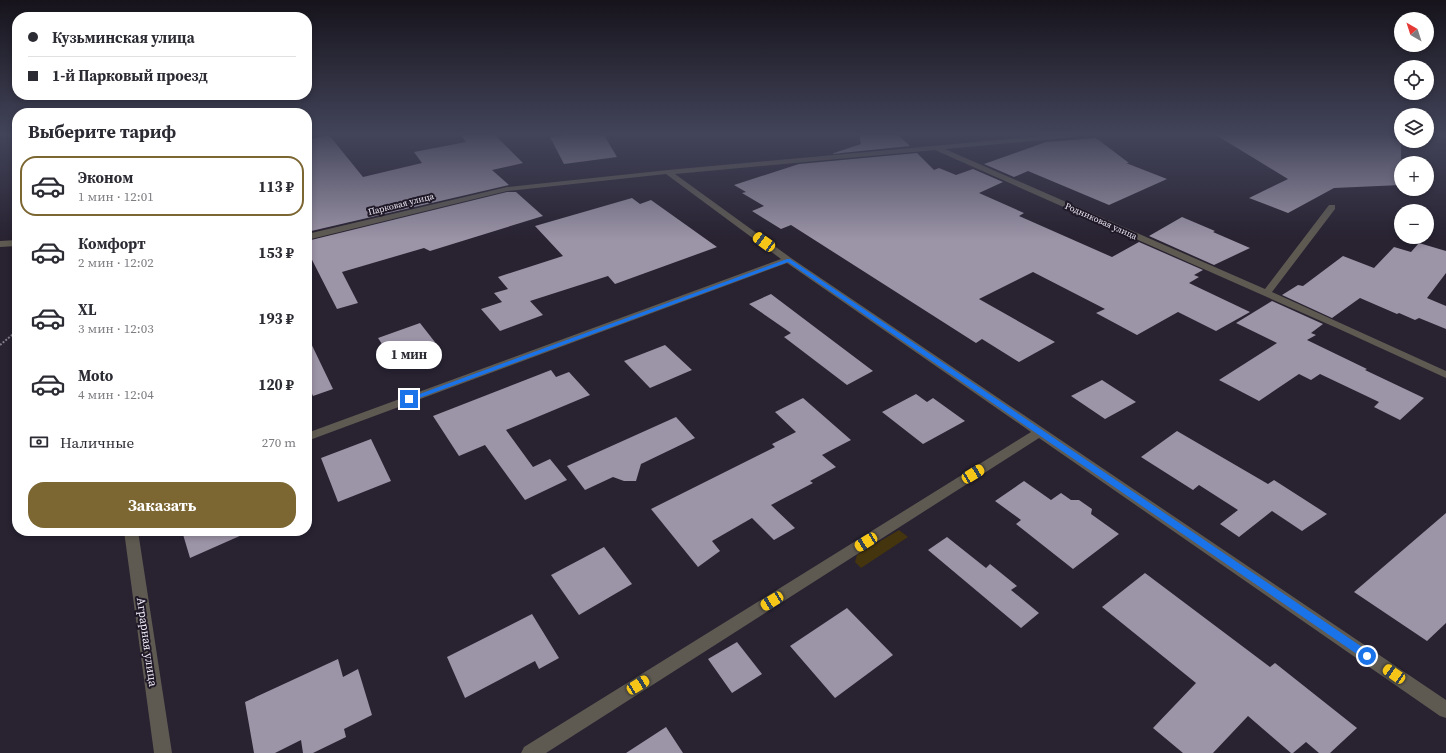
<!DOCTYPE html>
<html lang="ru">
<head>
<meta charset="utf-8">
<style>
  :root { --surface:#fff; --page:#f7f7f7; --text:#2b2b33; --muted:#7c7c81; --line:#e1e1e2; --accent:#7c6733 }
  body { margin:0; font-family:"Source Serif 4",serif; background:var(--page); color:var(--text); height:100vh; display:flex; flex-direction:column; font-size:15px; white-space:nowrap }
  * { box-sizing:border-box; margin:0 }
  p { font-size:13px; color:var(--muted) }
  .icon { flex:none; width:22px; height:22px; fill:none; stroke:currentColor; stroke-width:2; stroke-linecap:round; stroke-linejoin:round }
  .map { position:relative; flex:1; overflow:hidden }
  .details { position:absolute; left:12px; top:108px; width:300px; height:428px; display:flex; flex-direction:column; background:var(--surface); border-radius:16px; box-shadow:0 2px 6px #0003 }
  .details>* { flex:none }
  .banner { position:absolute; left:12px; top:12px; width:300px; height:88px; border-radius:16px; box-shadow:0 2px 6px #0003; display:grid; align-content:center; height:88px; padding:0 16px; background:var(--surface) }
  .needle { width:26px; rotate:321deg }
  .controls { position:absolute; left:1394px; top:12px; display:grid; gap:8px }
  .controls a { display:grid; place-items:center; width:40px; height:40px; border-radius:50%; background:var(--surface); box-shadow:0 2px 6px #0003; font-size:20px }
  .end { position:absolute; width:18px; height:18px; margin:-9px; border:5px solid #1a73e8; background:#fff; box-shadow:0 0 0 2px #fff }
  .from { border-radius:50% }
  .bubble { position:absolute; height:28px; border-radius:14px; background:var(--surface); box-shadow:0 2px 6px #0003; font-size:13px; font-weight:700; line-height:28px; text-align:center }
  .car { position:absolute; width:12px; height:24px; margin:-12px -6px; border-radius:5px; box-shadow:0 0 3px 1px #0007; background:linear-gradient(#f5c518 24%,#345 0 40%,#f5c518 0 76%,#345 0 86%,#f5c518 0) }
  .banner b { display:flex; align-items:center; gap:14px; height:38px; font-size:15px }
  .banner b+b { border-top:1px solid var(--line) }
  .banner i { width:10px; height:10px; background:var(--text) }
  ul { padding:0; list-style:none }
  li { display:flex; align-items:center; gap:12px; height:60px; margin:0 8px 6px; padding:0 8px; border:2px solid transparent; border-radius:16px }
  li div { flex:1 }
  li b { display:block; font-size:15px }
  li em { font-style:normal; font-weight:700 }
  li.on { border-color:var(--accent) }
  li>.icon { width:36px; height:36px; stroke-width:1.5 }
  h2 { padding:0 16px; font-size:18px; line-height:48px }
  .pay { display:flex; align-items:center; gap:10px; height:44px; padding:0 16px; font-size:15px }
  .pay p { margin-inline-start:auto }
  .cta { display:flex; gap:8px; margin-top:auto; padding:8px 16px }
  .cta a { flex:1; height:46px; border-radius:16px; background:var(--accent); color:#fff; font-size:16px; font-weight:700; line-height:46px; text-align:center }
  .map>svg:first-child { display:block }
  .green { fill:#44350e }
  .building { fill:#9c94a7 }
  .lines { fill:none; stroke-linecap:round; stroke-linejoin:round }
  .path { stroke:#817c89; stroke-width:2; stroke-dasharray:2 1.5; stroke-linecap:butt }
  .minor { fill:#5e5a52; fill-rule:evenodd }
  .route { fill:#1a73e8 }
  .labels { text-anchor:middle; stroke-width:4; stroke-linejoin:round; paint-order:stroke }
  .far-street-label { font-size:9px; fill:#ede9f4; stroke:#1f1827 }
  .near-street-label { font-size:12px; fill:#ede9f4; stroke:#1f1827 }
</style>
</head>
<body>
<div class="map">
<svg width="1446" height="753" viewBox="0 0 1446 753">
  <rect width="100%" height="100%" fill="#282231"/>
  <!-- green -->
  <path class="green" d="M899,530L908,537L861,568L855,562L857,555Z"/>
  <!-- building -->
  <path class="building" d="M329,135L363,177L422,163L414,152L466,142L461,135H495L523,163L492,170L509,185L307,232V140Z
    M565,135H604L617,157L564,164L550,137Z
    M859,135H898L910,146L831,154L861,144Z
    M1216,135H1387L1401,142V185L1334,188L1288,213L1249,198L1288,179Z
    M1096,138L1129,163H1126L1167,179L1109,205L1028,171L1014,177L984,164L1046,142Z
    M917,153L934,170L939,168L956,175L973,169L1003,182L979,193L1024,213L1019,216L1112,257L1139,242L1203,270L1194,275L1199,277L1189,283L1250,312L1216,331L1178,312L1137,335L1096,313L1105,309L1033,272L979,299L1055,342L1019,362L982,339L976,343L791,225L781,229L752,211L764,206L742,193L746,192L734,185L799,164Z
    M507,192H516L543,216L430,251L424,248L342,272L358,303L337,309L307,250V241Z
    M632,198L640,204L651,200L717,247L615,284L608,276L530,301L543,315L500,331L481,309L502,302L494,293L508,289L498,277L563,256L535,226Z
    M1182,217L1215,231L1213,232L1250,248L1214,265L1149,236Z
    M1419,243L1446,251V273L1427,298L1446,306V329L1419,318L1415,320L1399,313L1397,314L1360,298L1332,318L1282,295L1298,285L1303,286L1343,256L1374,268L1394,247L1411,252Z
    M771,294L812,325L873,371L847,385L784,337L791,333L749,304Z
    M1272,301L1323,324L1311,333L1316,335L1307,340L1367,369L1365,370L1424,398L1400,420L1374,407L1379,402L1320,374L1311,380L1299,374L1259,401L1219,380L1277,343L1236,323Z
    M420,323L438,346L394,362L378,338Z
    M307,335L333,389L313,396L307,382Z
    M665,345L692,370L650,388L624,361Z
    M551,370L556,377L569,372L590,395L506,430L533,467L550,459L567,480L525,500L485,445L459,456L433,416Z
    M1102,380L1136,402L1105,419L1071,396Z
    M916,394L927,402L933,398L965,421L923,444L882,412Z
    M803,398L851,440L822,455L836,467L810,481L813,483L771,505L795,528L774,540L752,518L712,541L720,551L698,567L651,509L775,447L772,444L796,432L775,412Z
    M676,417L695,438L641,464L636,481H624L613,477L585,490L567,466Z
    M1177,431L1268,484L1274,480L1327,514L1302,531L1272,511L1239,537L1220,524L1238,510L1199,485L1193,490L1141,457Z
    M371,439L391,481L338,502L321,458Z
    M1024,481L1051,500L1061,493L1071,500H1079L1092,509L1091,514L1119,534L1073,569L1016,524L1021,520L995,501Z
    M1446,513V623L1427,641L1354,592Z
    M182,531H251L190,558Z
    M947,537L986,568L990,564L1017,586L1011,590L1039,613L1021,628L928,550Z
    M604,547L632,584L579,615L551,575Z
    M1145,573L1270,667L1275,663L1357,728L1330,753H1319L1306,742L1293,753H1291L1248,716L1213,753H1183L1153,728L1196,683L1102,607Z
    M847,608L893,655L835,698L790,646Z
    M532,614L559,658L539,669L535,661L465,698L447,657Z
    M737,642L762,674L732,693L708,659Z
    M338,659L343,677L358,669L372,715L344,729L346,737L313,753H303L301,740L275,753H254L245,702Z
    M666,727L683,753H626Z"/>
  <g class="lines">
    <!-- path -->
    <path class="path" d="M0,345L17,331"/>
    <!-- minor -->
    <path class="minor" d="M1053,135H1077L1074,137L945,149L1265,289L1329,205H1335V209L1272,292L1446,371V378L1339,329L935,150L675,174L791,258L1446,700V718L1440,716L1039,438L546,753H521L524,747L1031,432L787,263L307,441V433L781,259L666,174L507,191L307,240V234L507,187L668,170Z
      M1440,135H1446V138L1441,136Z
      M17,240V246L0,247V241Z
      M124,531H138L172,753H154Z"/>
  </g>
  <!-- sky -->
  <linearGradient id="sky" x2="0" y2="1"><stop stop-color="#16131b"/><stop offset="0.56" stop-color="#42445a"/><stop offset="1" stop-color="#42445a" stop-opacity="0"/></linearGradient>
  <rect width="1446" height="240" fill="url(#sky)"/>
  <!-- route -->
  <path class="route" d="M787,259H790L1371,653V659H1364L788,262L411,401L406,399Z"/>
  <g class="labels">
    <!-- far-street labels -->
    <g class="far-street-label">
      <text transform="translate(401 204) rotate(-14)" y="3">Парковая улица</text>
      <text transform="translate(1101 221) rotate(24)" y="3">Родниковая улица</text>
    </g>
    <!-- near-street labels -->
    <g class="near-street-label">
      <text transform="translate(147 642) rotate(82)" y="4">Аграрная улица</text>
    </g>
  </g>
</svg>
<div class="controls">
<a><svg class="needle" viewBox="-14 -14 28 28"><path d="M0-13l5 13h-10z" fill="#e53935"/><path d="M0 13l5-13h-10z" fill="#7c7c81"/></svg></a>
<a><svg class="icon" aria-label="locate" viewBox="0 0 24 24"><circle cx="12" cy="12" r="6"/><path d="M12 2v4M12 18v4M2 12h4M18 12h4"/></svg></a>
<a><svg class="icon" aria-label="layers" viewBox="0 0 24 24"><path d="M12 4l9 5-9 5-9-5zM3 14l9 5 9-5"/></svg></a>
<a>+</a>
<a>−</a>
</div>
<i class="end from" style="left:1367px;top:656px"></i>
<i class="end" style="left:409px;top:399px"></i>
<div class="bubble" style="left:376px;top:341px;width:66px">1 мин</div>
<i class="car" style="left:764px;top:242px;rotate:306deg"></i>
<i class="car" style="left:973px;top:474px;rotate:58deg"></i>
<i class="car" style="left:866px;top:542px;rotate:238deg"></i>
<i class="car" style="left:772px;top:601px;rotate:238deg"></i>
<i class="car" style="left:1394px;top:674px;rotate:304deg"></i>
<i class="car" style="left:638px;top:685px;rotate:58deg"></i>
<div class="banner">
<b><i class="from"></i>Кузьминская улица</b>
<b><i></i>1-й Парковый проезд</b>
</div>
<section class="details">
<h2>Выберите тариф</h2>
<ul>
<li class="on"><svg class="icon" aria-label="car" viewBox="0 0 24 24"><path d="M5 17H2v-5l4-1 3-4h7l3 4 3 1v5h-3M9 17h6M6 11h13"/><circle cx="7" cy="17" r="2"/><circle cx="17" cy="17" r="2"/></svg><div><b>Эконом</b><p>1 мин · 12:01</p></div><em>113 ₽</em></li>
<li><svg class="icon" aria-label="car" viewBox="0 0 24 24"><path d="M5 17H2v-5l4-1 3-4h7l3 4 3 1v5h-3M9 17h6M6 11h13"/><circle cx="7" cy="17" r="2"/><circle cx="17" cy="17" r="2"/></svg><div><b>Комфорт</b><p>2 мин · 12:02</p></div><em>153 ₽</em></li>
<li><svg class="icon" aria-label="car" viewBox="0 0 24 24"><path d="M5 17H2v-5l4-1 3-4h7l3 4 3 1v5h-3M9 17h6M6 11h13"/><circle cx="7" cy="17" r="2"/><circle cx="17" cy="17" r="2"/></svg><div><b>XL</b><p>3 мин · 12:03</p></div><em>193 ₽</em></li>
<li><svg class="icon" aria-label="car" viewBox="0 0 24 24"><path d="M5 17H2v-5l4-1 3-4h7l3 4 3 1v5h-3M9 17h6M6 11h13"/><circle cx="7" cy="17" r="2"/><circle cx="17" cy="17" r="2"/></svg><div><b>Moto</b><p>4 мин · 12:04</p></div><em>120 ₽</em></li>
</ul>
<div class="pay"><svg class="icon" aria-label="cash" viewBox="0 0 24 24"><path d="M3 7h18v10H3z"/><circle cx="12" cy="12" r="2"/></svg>Наличные<p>270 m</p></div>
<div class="cta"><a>Заказать</a></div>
</section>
</div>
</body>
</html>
